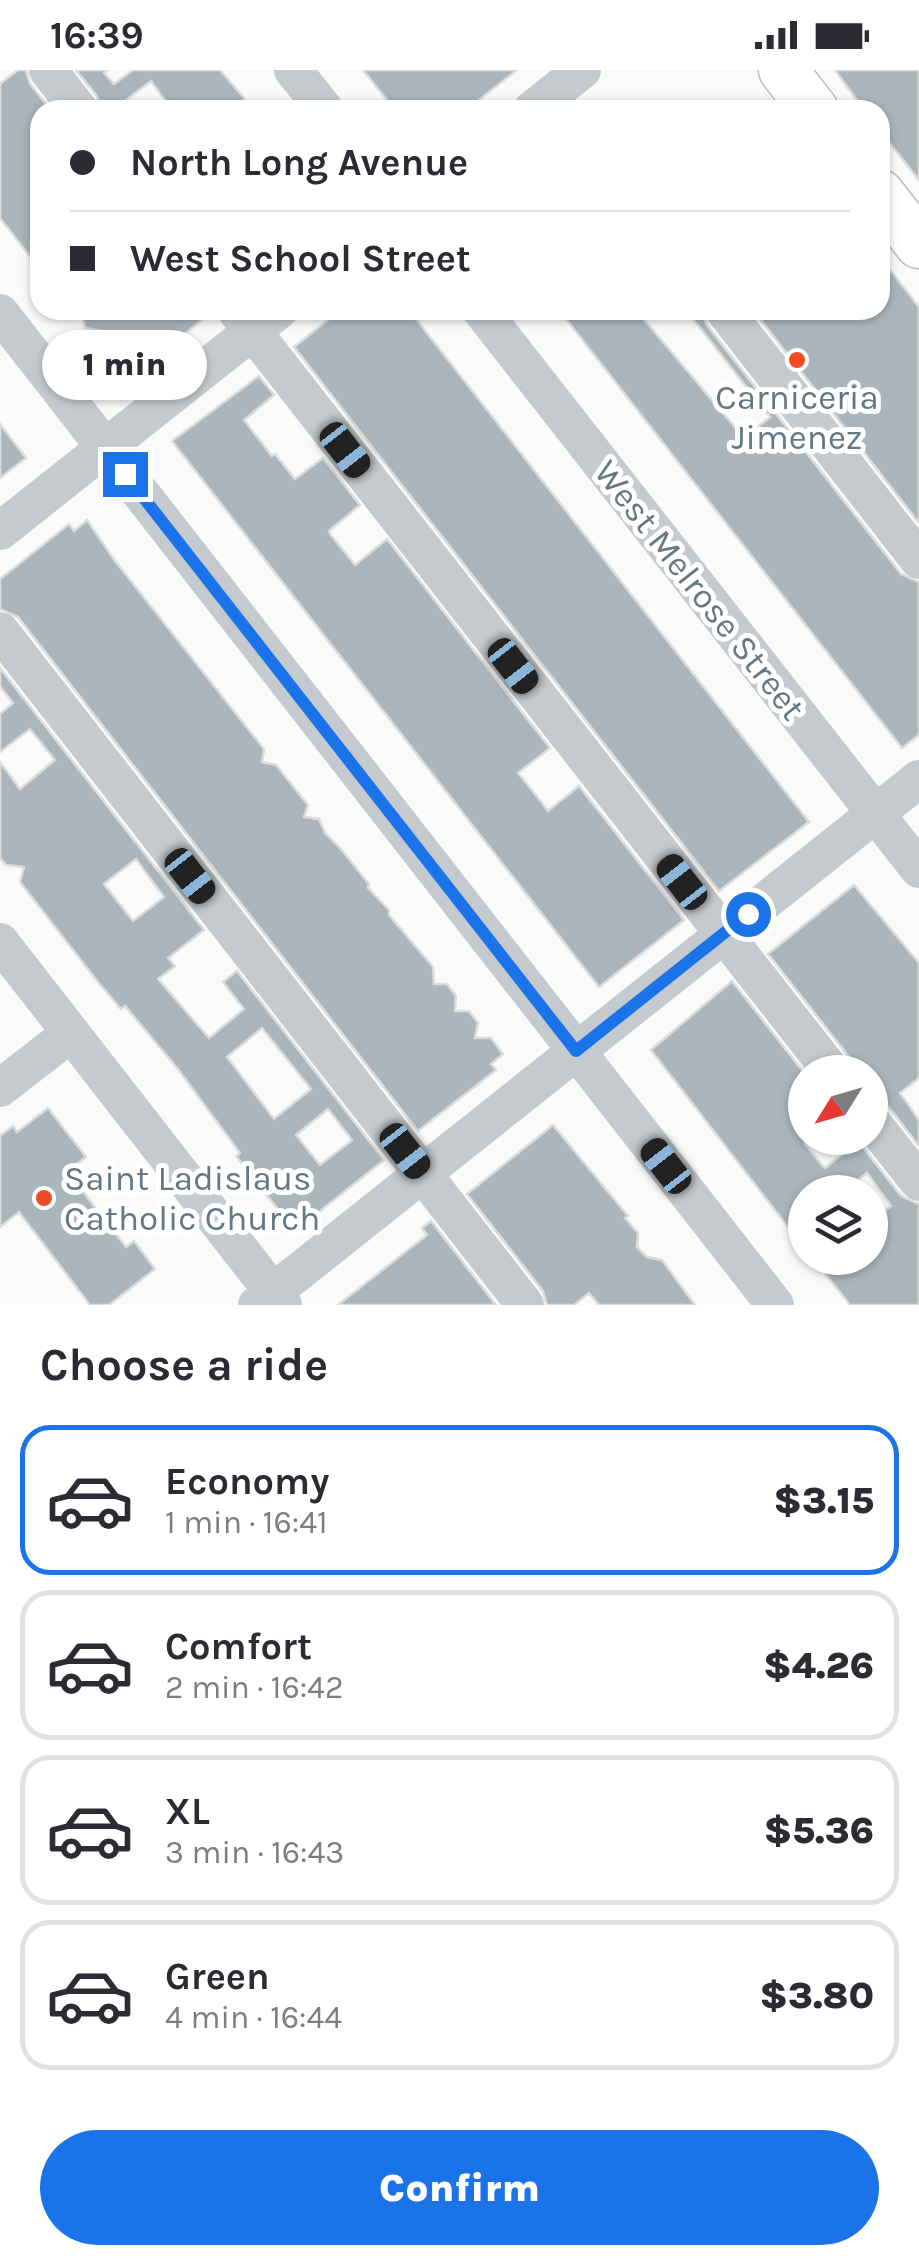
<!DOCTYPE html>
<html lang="en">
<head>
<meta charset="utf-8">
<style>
  :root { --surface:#fff; --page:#f2f2f3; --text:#2b2b33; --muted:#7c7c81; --line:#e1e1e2; --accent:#1a73e8 }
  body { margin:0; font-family:Karla,sans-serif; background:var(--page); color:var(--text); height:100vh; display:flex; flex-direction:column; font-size:38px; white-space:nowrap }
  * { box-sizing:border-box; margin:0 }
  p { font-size:32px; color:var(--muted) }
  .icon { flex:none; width:55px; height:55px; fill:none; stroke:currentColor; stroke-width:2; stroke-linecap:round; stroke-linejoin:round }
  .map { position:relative; height:1235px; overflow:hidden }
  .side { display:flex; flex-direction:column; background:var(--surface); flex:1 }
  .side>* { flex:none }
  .guide { position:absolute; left:30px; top:30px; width:860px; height:220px; border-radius:30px; box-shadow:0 2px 8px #0004; display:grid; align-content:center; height:220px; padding:0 40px; background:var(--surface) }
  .needle { width:65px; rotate:233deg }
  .buttons { position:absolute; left:788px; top:985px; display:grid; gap:20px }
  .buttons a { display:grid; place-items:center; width:100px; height:100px; border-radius:50%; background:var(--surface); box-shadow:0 2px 8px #0004; font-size:50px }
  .end { position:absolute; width:45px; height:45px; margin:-22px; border:12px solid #1a73e8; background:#fff; box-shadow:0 0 0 5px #fff }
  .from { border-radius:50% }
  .bubble { position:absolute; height:70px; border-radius:35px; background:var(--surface); box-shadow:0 2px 8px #0004; font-size:32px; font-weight:800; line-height:70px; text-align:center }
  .car { position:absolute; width:30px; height:60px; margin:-30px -15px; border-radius:12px; box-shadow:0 0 8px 2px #0007; background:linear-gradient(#222 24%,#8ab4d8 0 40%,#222 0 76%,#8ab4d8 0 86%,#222 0) }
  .guide b { display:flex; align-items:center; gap:35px; height:95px; font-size:38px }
  .guide b+b { border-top:2px solid var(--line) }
  .guide i { width:25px; height:25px; background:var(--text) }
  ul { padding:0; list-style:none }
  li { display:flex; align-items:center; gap:30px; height:150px; margin:0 20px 15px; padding:0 20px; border:5px solid var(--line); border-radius:30px }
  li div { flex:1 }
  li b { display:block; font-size:38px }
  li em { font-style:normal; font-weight:800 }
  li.current { border-color:var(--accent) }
  li>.icon { width:90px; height:90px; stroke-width:1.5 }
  h2 { padding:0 40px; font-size:45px; line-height:120px }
  .button { display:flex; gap:20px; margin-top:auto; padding:20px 40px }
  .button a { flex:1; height:115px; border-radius:60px; background:var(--accent); color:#fff; font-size:40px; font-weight:800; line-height:115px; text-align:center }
  .status { display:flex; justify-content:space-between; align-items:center; height:70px; padding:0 50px; background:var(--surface); direction:ltr }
  .status svg { height:28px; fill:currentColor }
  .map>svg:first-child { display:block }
  .building { fill:#abb5bc; stroke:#dcdcda; stroke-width:2.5; fill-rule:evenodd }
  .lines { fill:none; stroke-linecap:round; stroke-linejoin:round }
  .major-casing { stroke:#b6bcc0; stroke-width:51 }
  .minor { stroke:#c5cace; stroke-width:38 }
  .major { stroke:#fff; stroke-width:48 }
  .route { stroke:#1a73e8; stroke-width:12 }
  .poi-dot { fill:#ef4a23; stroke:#fff; stroke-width:4 }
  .labels { text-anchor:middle; stroke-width:10; stroke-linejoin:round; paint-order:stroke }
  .poi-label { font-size:35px; fill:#637785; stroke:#fff }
  .street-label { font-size:35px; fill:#637785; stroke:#fff }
</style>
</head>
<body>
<div class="status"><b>16:39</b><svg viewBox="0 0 49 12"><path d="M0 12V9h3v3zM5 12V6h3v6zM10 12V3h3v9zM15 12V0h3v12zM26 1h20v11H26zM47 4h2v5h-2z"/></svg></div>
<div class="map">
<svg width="919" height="1235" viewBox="0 0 919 1235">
  <rect width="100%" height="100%" fill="#fafaf8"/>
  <!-- building -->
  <path class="building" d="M18,0H26L30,14L51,40H40V199L0,148V14Z
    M76,0H108L104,3L114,14L133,0H220L244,28L240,40H172L151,11L113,40H101L97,26Z
    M363,0H517L466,40H395Z
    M835,0H919V110L880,61V40H864Z
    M880,187L919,237V453L753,240H880Z
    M81,240H214L125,313L104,287L131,266L85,258Z
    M323,240H409L809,752L719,821L294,277L330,248Z
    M559,240H636L744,368L770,347L686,240H702L706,254L901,504L919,512V665L902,678Z
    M259,306L274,325L244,350L272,386L275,384L295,409L323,388L360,435L329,461L330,464L355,495L387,469L550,678L518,703L535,724L548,741L579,716L684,850L599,917L172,371Z
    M0,354L26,388L0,408Z
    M87,450L115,491L264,679L262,692L276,695L308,735L304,747L319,749L325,763L340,778L369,814L368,818L389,840V845L433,897L434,914H447L456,926L455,941H469L478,953L475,968H491L503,984L491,994L496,1000L418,1061L18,547L0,539V509L69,454L74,461Z
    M0,598L204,860L168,888L175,896L158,909L209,968L244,939L223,912L237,901L384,1090L295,1161L236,1086L240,1083L178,999L125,936L121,939L98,912L20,812L24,797L6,795L0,788V692L20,719L55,690L30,659L0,682V644L13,633L0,616ZM136,789L164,827L133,851L104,814ZM262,958L311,1019L274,1049L227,987ZM328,1039L352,1070L320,1095L296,1065Z
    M854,815L919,893V1008L900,1023L919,1050V1076L888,1036L870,1028V1002H854L850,988L768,884Z
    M732,911L805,1004V1074L822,1095L825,1098L858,1071L901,1126L919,1134V1235H850L813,1188H870V1153L891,1136L867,1103L841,1122H805V1179L651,980Z
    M48,1038L86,1087L69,1100L79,1112L77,1114L126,1177L134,1171L155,1199L109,1235H90L19,1142L0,1157V1066L13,1056L17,1062Z
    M553,1055L628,1146L625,1148L638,1163L637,1177L647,1187L662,1190L695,1235H599L589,1223L574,1235H547L543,1221L467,1124Z
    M431,1151L496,1235H338L427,1165L422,1158Z"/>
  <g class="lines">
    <defs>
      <path id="major" d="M783,0L814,40
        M880,124L919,174"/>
    </defs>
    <!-- major casing -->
    <use href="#major" class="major-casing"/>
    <!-- minor -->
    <path class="minor" d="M48,0L79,40
      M293,0L325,40
      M532,40L582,0
      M236,240L832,1002
      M481,240L919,799
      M724,240L919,490
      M0,243L775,1235
      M0,461L279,240
      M0,561L525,1235
      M0,872L283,1235
      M0,1018L71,963
      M870,1050L919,1112
      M257,1235L919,709"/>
    <!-- major -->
    <use href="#major" class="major"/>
  </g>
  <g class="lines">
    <!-- route -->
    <path class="route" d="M125,404L576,981L748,844"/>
  </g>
  <!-- markers -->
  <g class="poi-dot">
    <circle cx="797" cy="290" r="10"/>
    <circle cx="44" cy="1128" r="10"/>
  </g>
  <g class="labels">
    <!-- poi labels -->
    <g class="poi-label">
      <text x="797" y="339">Carniceria<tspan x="797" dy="40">Jimenez</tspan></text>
      <text x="64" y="1120" text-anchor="start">Saint Ladislaus<tspan x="64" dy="40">Catholic Church</tspan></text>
    </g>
    <!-- street labels -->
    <g class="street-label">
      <text transform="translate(700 520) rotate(52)" y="12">West Melrose Street</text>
    </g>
  </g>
</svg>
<div class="buttons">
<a><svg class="needle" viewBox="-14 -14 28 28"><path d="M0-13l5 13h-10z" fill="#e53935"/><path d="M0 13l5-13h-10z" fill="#7c7c81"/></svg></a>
<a><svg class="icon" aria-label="layers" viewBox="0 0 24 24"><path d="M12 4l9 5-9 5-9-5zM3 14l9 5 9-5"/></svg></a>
</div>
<i class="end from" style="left:748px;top:844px"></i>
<i class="end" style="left:125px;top:404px"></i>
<div class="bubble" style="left:42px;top:260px;width:165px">1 min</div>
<i class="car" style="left:345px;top:380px;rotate:142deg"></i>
<i class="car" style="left:513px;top:596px;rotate:142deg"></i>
<i class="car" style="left:190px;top:806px;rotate:142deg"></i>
<i class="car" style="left:682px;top:812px;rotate:322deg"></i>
<i class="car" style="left:405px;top:1081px;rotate:142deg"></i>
<i class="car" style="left:666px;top:1096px;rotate:322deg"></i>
<div class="guide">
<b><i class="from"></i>North Long Avenue</b>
<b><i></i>West School Street</b>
</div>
</div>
<section class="side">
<h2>Choose a ride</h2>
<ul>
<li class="current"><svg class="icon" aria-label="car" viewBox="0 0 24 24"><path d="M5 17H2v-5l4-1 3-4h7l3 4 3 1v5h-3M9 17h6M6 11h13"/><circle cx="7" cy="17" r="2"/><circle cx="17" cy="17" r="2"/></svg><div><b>Economy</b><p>1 min · 16:41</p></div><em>$3.15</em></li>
<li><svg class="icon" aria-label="car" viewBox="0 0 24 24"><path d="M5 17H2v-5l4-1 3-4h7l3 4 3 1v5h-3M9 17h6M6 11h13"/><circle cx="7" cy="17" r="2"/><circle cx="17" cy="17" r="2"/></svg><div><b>Comfort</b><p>2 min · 16:42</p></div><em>$4.26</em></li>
<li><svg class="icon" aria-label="car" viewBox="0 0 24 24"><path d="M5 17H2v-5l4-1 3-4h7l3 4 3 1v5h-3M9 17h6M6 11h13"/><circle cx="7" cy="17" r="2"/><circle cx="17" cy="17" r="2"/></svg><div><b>XL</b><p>3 min · 16:43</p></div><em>$5.36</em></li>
<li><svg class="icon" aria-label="car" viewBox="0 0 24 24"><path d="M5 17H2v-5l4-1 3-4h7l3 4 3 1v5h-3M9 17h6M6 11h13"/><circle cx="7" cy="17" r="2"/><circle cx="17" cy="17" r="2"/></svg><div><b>Green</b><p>4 min · 16:44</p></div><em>$3.80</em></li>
</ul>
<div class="button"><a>Confirm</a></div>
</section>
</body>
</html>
